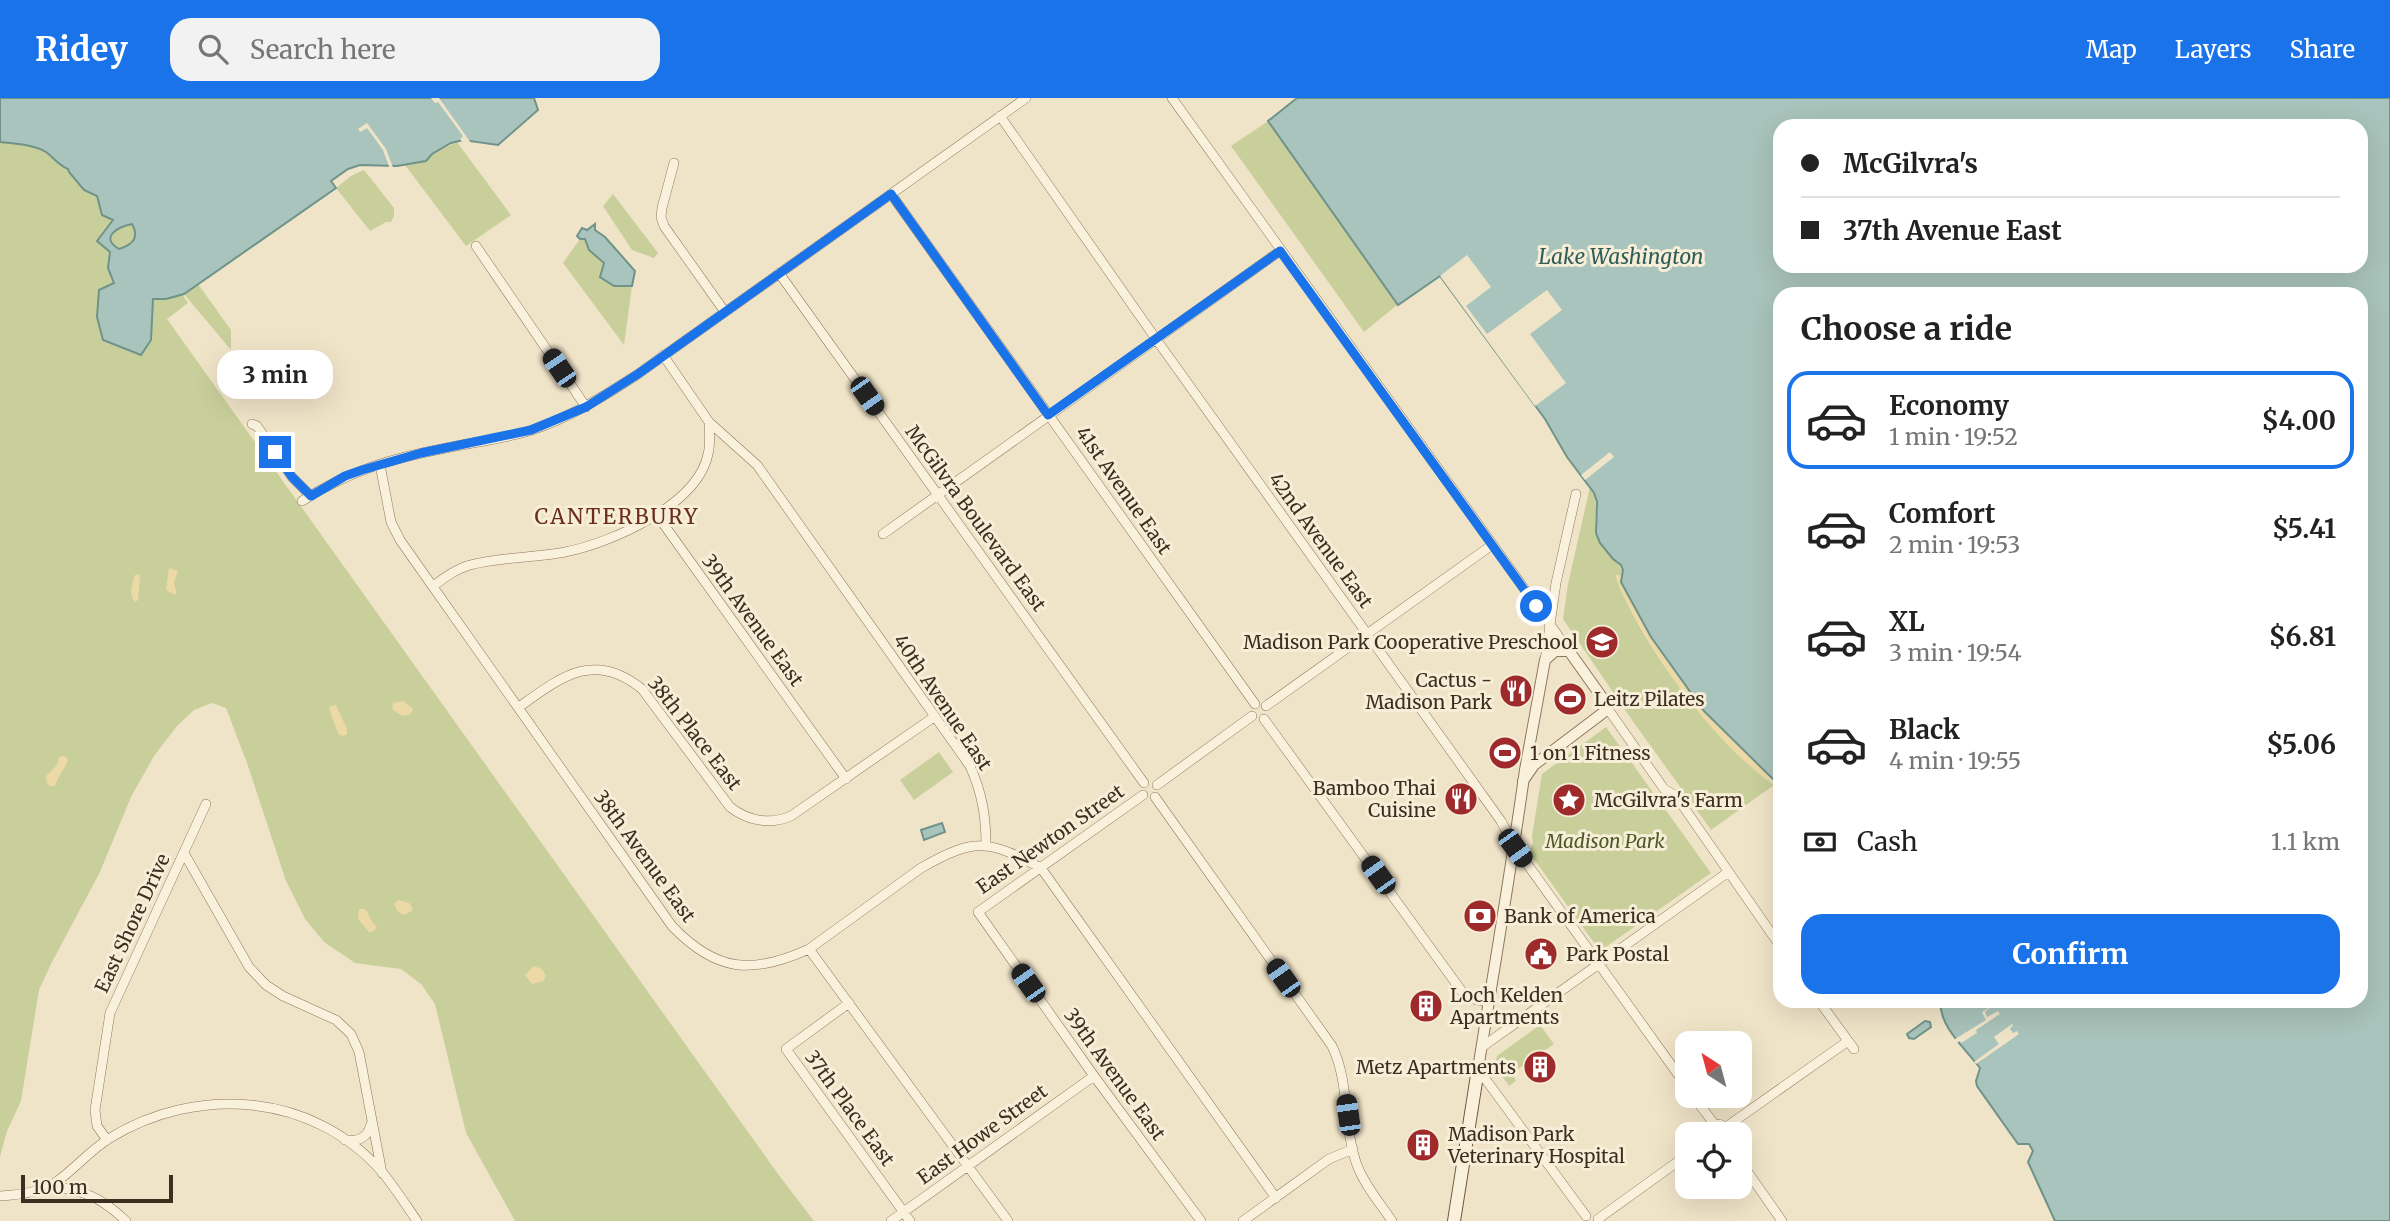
<!DOCTYPE html>
<html lang="en">
<head>
<meta charset="utf-8">
<style>
  :root { --surface:#fff; --page:#f2f2f2; --text:#222; --muted:#767676; --line:#e0e0e0; --accent:#1a73e8 }
  body { margin:0; font-family:Merriweather,serif; background:var(--page); color:var(--text); height:100vh; display:flex; flex-direction:column; font-size:26px; white-space:nowrap }
  * { box-sizing:border-box; margin:0 }
  p { font-size:23px; color:var(--muted) }
  .icon { flex:none; width:38px; height:38px; fill:none; stroke:currentColor; stroke-width:2; stroke-linecap:round; stroke-linejoin:round }
  .map { position:relative; flex:1; overflow:hidden }
  .details { position:absolute; left:1773px; top:189px; width:595px; height:721px; display:flex; flex-direction:column; background:var(--surface); border-radius:21px; box-shadow:0 7px 28px #0002 }
  .details>* { flex:none }
  .guide { position:absolute; left:1773px; top:21px; width:595px; height:154px; border-radius:21px; box-shadow:0 7px 28px #0002; display:grid; align-content:center; height:154px; padding:0 28px; background:var(--surface) }
  .needle { width:46px; rotate:324deg }
  .fabs { position:absolute; left:1675px; top:933px; display:grid; gap:14px }
  .fabs a { display:grid; place-items:center; width:77px; height:77px; border-radius:14px; background:var(--surface); box-shadow:0 7px 28px #0002; font-size:35px }
  .scale { position:absolute; left:21px; bottom:18px; width:152px; box-sizing:border-box; padding-left:7px; border:4px solid #3d2e20; border-top:0; font-size:19px; line-height:24px; white-space:nowrap; color:#3d2e20; -webkit-text-stroke:5px #f7eed8; paint-order:stroke }
  .end { position:absolute; width:32px; height:32px; margin:-16px; border:9px solid #1a73e8; background:#fff; box-shadow:0 0 0 4px #fff }
  .from { border-radius:50% }
  .bubble { position:absolute; height:49px; border-radius:21px; background:var(--surface); box-shadow:0 7px 28px #0002; font-size:23px; font-weight:700; line-height:49px; text-align:center }
  .car { position:absolute; width:21px; height:42px; margin:-21px -10px; border-radius:9px; box-shadow:0 0 5px 2px #0007; background:linear-gradient(#222 24%,#8ab4d8 0 40%,#222 0 76%,#8ab4d8 0 86%,#222 0) }
  .guide b { display:flex; align-items:center; gap:24px; height:66px; font-size:26px }
  .guide b+b { border-top:2px solid var(--line) }
  .guide i { width:18px; height:18px; background:var(--text) }
  ul { padding:0; list-style:none }
  li { display:flex; align-items:center; gap:21px; height:98px; margin:0 14px 10px; padding:0 14px; border:4px solid transparent; border-radius:21px }
  li div { flex:1 }
  li b { display:block; font-size:26px }
  li em { font-style:normal; font-weight:700 }
  li.on { border-color:var(--accent) }
  li>.icon { width:63px; height:63px; stroke-width:1.5 }
  h2 { padding:0 28px; font-size:32px; line-height:84px }
  .pay { display:flex; align-items:center; gap:18px; height:77px; padding:0 28px; font-size:26px }
  .pay p { margin-inline-start:auto }
  .action { display:flex; gap:14px; margin-top:auto; padding:14px 28px }
  .action a { flex:1; height:80px; border-radius:21px; background:var(--accent); color:#fff; font-size:28px; font-weight:700; line-height:80px; text-align:center }
  header { display:flex; align-items:center; gap:42px; box-sizing:border-box; height:98px; padding:0 35px; background:var(--accent); color:#fff }
  header strong { font-size:33px }
  nav { display:flex; gap:38px; margin-inline-start:auto; font-size:24px }
  .search { width:490px; height:63px; background:var(--page); display:flex; align-items:center; gap:18px; box-sizing:border-box; padding:0 24px; border-radius:21px; color:var(--muted); font-size:26px }
  .map>svg:first-child { display:block }
  .green { fill:#c9cf9b }
  .sand { fill:#ecd9a5 }
  .water { fill:#a9c4bc; stroke:#6f938a; stroke-width:2; fill-rule:evenodd }
  .pier { fill:#f0e4c8 }
  .lines { fill:none; stroke-linecap:round; stroke-linejoin:round }
  .minor-casing { stroke:#8d765c; stroke-width:10 }
  .tertiary-casing { stroke:#8d765c; stroke-width:12 }
  .secondary-casing { stroke:#6f573f; stroke-width:14 }
  .minor { stroke:#faf1dc; stroke-width:9 }
  .tertiary { stroke:#faf1dc; stroke-width:10 }
  .secondary { stroke:#faf1dc; stroke-width:12 }
  .route { stroke:#1a73e8; stroke-width:9 }
  .labels { text-anchor:middle; stroke-width:6; stroke-linejoin:round; paint-order:stroke }
  .street-label { font-size:19px; fill:#3d2e20; stroke:#f7eed8 }
  .poi-label { font-size:19px; fill:#3d2e20; stroke:#f7eed8; text-anchor:start }
  .park-label { font-size:19px; font-style:italic; fill:#4d5a26; stroke:#f7eed8 }
  .water-label { font-size:21px; font-style:italic; fill:#2f5d5a; stroke:#f7eed8 }
  .neighbourhood-label { font-size:21px; letter-spacing:2px; fill:#6b2e1e; stroke:#f7eed8 }
</style>
</head>
<body>
<header>
<strong>Ridey</strong>
<div class="search"><svg class="icon" aria-label="search" viewBox="0 0 24 24"><circle cx="10" cy="10" r="6"/><path d="M15 15l6 6"/></svg>Search here</div>
<nav><a>Map</a><a>Layers</a><a>Share</a></nav>
</header>
<div class="map">
<svg width="2390" height="1123" viewBox="0 0 2390 1123">
  <rect width="100%" height="100%" fill="#f0e4c8"/>
  <!-- green -->
  <path class="green" d="M0,0L158,99L103,242L141,256L151,242L153,201L175,186L188,205L167,221L781,1080L814,1123H515L466,1035L435,906L421,886L401,871L355,865L324,844L305,821L286,783L247,665L226,610L212,605L194,612L177,628L154,658L131,699L100,774L51,866L39,892L21,1003L7,1033L0,1059Z
    M1268,23L1397,207L1364,234L1231,48Z
    M457,44L511,117L466,148L405,67L425,63L432,56Z
    M364,72L394,110V118L391,124H386L370,133L336,90L351,78Z
    M613,96L658,155L654,160L632,152L603,108Z
    M585,140L586,145L628,189L632,188L624,247L563,165L580,141Z
    M198,186L231,232V252L184,196Z
    M1590,389C1602,408 1590,425 1599,443C1605,456 1625,465 1622,478L1616,477L1617,482C1643,549 1715,645 1774,687L1711,732L1632,622L1563,521L1568,486Z
    M1606,629L1711,775L1600,853L1529,754L1533,745L1532,738L1542,676Z
    M939,654L953,674L914,702L900,682Z
    M1540,927L1554,946L1512,975L1516,983L1509,988L1495,968L1497,958Z"/>
  <!-- sand -->
  <path class="sand" d="M169,470L178,473L174,484L176,494L175,497L166,492Z
    M140,476L138,502L135,504C128,496 132,486 135,477Z
    M1616,477L1622,478L1621,484L1624,490C1649,532 1672,574 1703,612C1725,639 1755,658 1774,687C1719,648 1669,580 1636,521C1629,507 1619,493 1616,477Z
    M403,603L413,611L411,616L402,618L392,611L393,605Z
    M336,607L347,631V636L343,638L339,637C335,627 331,618 329,609Z
    M65,658L68,662C65,671 58,678 55,688H50L47,685L46,678L57,667L59,659Z
    M398,802L409,805L412,809V813L404,817L398,814L394,806Z
    M359,811H365C370,816 370,825 377,828L374,833L369,834L358,821Z
    M534,868L542,871L546,878L543,883L532,886L525,877Z"/>
  <!-- water -->
  <path class="water" d="M0,0H534L538,12L498,47L463,42L451,45L432,56L426,63L397,68L360,67L348,71L331,83L336,90L184,196L166,201H153L151,242L141,257L103,242L97,219L99,192L114,185L108,170L110,154L97,143L113,122L102,117L97,98L84,92L69,74L68,71C59,68 52,58 46,54C33,46 15,46 0,44ZM132,126C140,140 132,147 119,151C99,139 118,129 132,126Z
    M1297,0H2390V1123H2055L2028,1064L2033,1053L2029,1046H2018L1977,988L1976,983L1980,970C1965,950 1940,930 1940,903H2361V196H1780V688L1704,613L1651,539L1621,484L1623,472L1621,467L1613,461L1600,445L1596,435L1597,404L1594,395L1567,359L1545,321L1440,178L1398,207L1268,23ZM1780,28H2361V168H1780Z
    M595,126V132L605,139L635,173L632,188H614L600,179L604,165L589,152L585,141H580L577,138L582,130L587,132Z
    M942,725L945,734L924,742L921,732Z
    M1925,923L1930,924L1931,929L1914,941L1909,940L1907,936Z"/>
  <!-- pier -->
  <path class="pier" d="M431,0H439L471,45L464,46L460,41L463,38L438,4L435,5Z
    M367,25L386,51L394,72L390,71L383,52L367,30L360,34L358,31Z
    M1467,157L1491,189L1466,208L1487,236L1547,192L1562,212L1530,236L1566,285L1535,308L1440,178Z
    M1610,354L1614,359L1585,382L1581,377Z
    M1993,907L1985,914L1987,919L1998,913L2000,916L1976,932L1977,935L1961,945L1960,943L1954,946L1952,943L1986,922L1982,914Z
    M2012,926L2013,927L2010,931L2013,935L2017,933L2019,936L1976,966L1974,964L1999,946L1994,939Z"/>
  <g class="lines">
    <defs>
      <path id="minor" d="M1172,0L1569,553
        M1000,18L1156,241L1501,723L1515,749L1687,989
        M674,65L662,110L661,119L664,128L725,214
        M891,96L1255,606
        M476,148L586,309
        M779,175L1144,685
        M663,257L709,324L757,367L970,668C982,695 986,718 986,747
        M252,326L257,328L292,379L311,398
        M380,367L391,424L400,442L672,828C716,874 752,877 809,851L1008,1123
        M302,403C348,373 393,360 446,350C474,344 502,341 529,333C569,320 603,299 638,276L1026,0
        M657,417L846,681
        M883,436L1280,153
        M433,488C444,480 456,471 470,467C498,459 535,460 565,454C611,445 698,407 708,356C711,346 709,334 709,324
        M1545,562L1556,485L1576,396
        M1266,608L1492,447
        M519,609C561,579 594,552 642,591L730,709C748,723 770,727 791,718L934,619
        M1608,611L1664,691L1676,698L1780,848
        M1264,621L1463,895L1473,901L1489,904
        M1157,687L1252,618
        M1143,697L978,814L1094,978L1201,1123
        M1155,699L1332,948C1350,985 1343,1029 1357,1067C1365,1088 1380,1105 1392,1123
        M184,755L249,869L266,887L283,898L336,922L351,936L359,954L382,1075
        M809,851L921,770C975,739 989,742 1041,770L1276,1100
        M1819,903L1854,951
        M849,905L786,951L910,1123
        M1482,949L1727,775
        M1478,971L1586,1118
        M1693,998L1715,1027
        M1726,1029L1848,943
        M1711,1036L1712,1030L1719,1026L1726,1029L1727,1036
        M107,1042L97,1028L95,1012L110,915L206,706
        M345,1042C358,1044 368,1040 371,1026
        M1740,1063L1782,1123
        M50,1088C83,1092 101,1099 126,1123
        M0,1098C17,1097 42,1094 56,1084C75,1071 90,1052 110,1040C197,987 313,994 383,1075C395,1090 406,1107 417,1123
        M1598,1121L1687,1057
        M891,1123L1094,978
        M1243,1123L1329,1061L1353,1051"/>
      <path id="tertiary" d="M1478,971C1494,871 1511,772 1525,672L1545,562L1555,553H1569L1606,605L1608,611L1534,667L1523,683"/>
      <path id="secondary" d="M1454,1123L1478,971"/>
    </defs>
    <!-- minor casing -->
    <use href="#minor" class="minor-casing"/>
    <!-- tertiary casing -->
    <use href="#tertiary" class="tertiary-casing"/>
    <!-- secondary casing -->
    <use href="#secondary" class="secondary-casing"/>
    <!-- minor -->
    <use href="#minor" class="minor"/>
    <!-- tertiary -->
    <use href="#tertiary" class="tertiary"/>
    <!-- secondary -->
    <use href="#secondary" class="secondary"/>
  </g>
  <g class="lines">
    <!-- route -->
    <path class="route" d="M275,354L292,379L311,398L345,378L362,372L421,355L531,332L586,309L638,276L891,96L1048,317L1280,153L1536,508"/>
  </g>
  <!-- icons -->
  <defs>
    <symbol id="school-disc" viewBox="-11 -11 22 22"><circle r="9.5" fill="#9e2a2b" stroke="#f7eed8"/><path d="M0-5L7-2L0 1L-7-2ZM-4 1L0 2.5L4 1V4Q0 6-4 4Z" fill="#fff"/></symbol>
    <symbol id="restaurant-disc" viewBox="-11 -11 22 22"><circle r="9.5" fill="#9e2a2b" stroke="#f7eed8"/><path d="M-5-6h1v4h1v-4h1v4h1v-4h1v5L-1.5 .5V6h-2V.5L-5-1ZM5-6V6H3V1.5H1.5Q1.5-4 5-6Z" fill="#fff"/></symbol>
    <symbol id="stadium-disc" viewBox="-11 -11 22 22"><circle r="9.5" fill="#9e2a2b" stroke="#f7eed8"/><path d="M0-5a6.5 5 0 1 0 0 10a6.5 5 0 1 0 0-10ZM-3.5-1.8h7v3.6h-7Z" fill="#fff"/></symbol>
    <symbol id="sight-disc" viewBox="-11 -11 22 22"><circle r="9.5" fill="#9e2a2b" stroke="#f7eed8"/><path d="M0-6L1.8-2.2L6-1.7L2.9 1.2L3.7 5.4L0 3.3L-3.7 5.4L-2.9 1.2L-6-1.7L-1.8-2.2Z" fill="#fff"/></symbol>
    <symbol id="bank-disc" viewBox="-11 -11 22 22"><circle r="9.5" fill="#9e2a2b" stroke="#f7eed8"/><path d="M-6-4H6V4H-6ZM0-2.3a2.3 2.3 0 1 0 0 4.6a2.3 2.3 0 1 0 0-4.6Z" fill="#fff"/></symbol>
    <symbol id="civic-disc" viewBox="-11 -11 22 22"><circle r="9.5" fill="#9e2a2b" stroke="#f7eed8"/><path d="M-.6-6.5H3V-4.5H.6V-3L4-1V1h2V6H-6V1h2V-1L-.6-3ZM-1.2 2.5V6h2.4V2.5Z" fill="#fff"/></symbol>
    <symbol id="building-disc" viewBox="-11 -11 22 22"><circle r="9.5" fill="#9e2a2b" stroke="#f7eed8"/><path d="M-4-6H4V6H1V3H-1V6H-4ZM-2.5-4.3h1.7v1.8h-1.7ZM.8-4.3h1.7v1.8H.8ZM-2.5-1h1.7V.8h-1.7ZM.8-1h1.7V.8H.8Z" fill="#fff"/></symbol>
  </defs>
  <g fill-rule="evenodd">
    <use href="#school-disc" x="1583" y="525" width="38" height="38"/>
    <use href="#restaurant-disc" x="1497" y="574" width="38" height="38"/>
    <use href="#stadium-disc" x="1551" y="582" width="38" height="38"/>
    <use href="#stadium-disc" x="1486" y="636" width="38" height="38"/>
    <use href="#restaurant-disc" x="1442" y="682" width="38" height="38"/>
    <use href="#sight-disc" x="1550" y="683" width="38" height="38"/>
    <use href="#bank-disc" x="1461" y="799" width="38" height="38"/>
    <use href="#civic-disc" x="1522" y="837" width="38" height="38"/>
    <use href="#building-disc" x="1407" y="889" width="38" height="38"/>
    <use href="#building-disc" x="1521" y="950" width="38" height="38"/>
    <use href="#building-disc" x="1404" y="1028" width="38" height="38"/>
  </g>
  <g class="labels">
    <!-- street labels -->
    <g class="street-label">
      <text transform="translate(1124 392) rotate(55)" y="7">41st Avenue East</text>
      <text transform="translate(976 420) rotate(54)" y="7">McGilvra Boulevard East</text>
      <text transform="translate(1321 442) rotate(54)" y="7">42nd Avenue East</text>
      <text transform="translate(753 522) rotate(54)" y="7">39th Avenue East</text>
      <text transform="translate(943 604) rotate(56)" y="7">40th Avenue East</text>
      <text transform="translate(695 635) rotate(52)" y="7">38th Place East</text>
      <text transform="translate(1050 741) rotate(-35)" y="7">East Newton Street</text>
      <text transform="translate(645 758) rotate(54)" y="7">38th Avenue East</text>
      <text transform="translate(132 825) rotate(-65)" y="7">East Shore Drive</text>
      <text transform="translate(1115 976) rotate(54)" y="7">39th Avenue East</text>
      <text transform="translate(850 1010) rotate(54)" y="7">37th Place East</text>
      <text transform="translate(982 1036) rotate(-36)" y="7">East Howe Street</text>
    </g>
    <!-- poi labels -->
    <g class="poi-label">
      <text x="1578" y="551" text-anchor="end">Madison Park Cooperative Preschool</text>
      <text x="1492" y="589" text-anchor="end">Cactus -<tspan x="1492" dy="22">Madison Park</tspan></text>
      <text x="1594" y="608">Leitz Pilates</text>
      <text x="1530" y="662">1 on 1 Fitness</text>
      <text x="1436" y="697" text-anchor="end">Bamboo Thai<tspan x="1436" dy="22">Cuisine</tspan></text>
      <text x="1594" y="709">McGilvra's Farm</text>
      <text x="1504" y="825">Bank of America</text>
      <text x="1566" y="863">Park Postal</text>
      <text x="1450" y="904">Loch Kelden<tspan x="1450" dy="22">Apartments</tspan></text>
      <text x="1516" y="976" text-anchor="end">Metz Apartments</text>
      <text x="1448" y="1043">Madison Park<tspan x="1448" dy="22">Veterinary Hospital</tspan></text>
    </g>
    <!-- park labels -->
    <g class="park-label">
      <text x="1605" y="750">Madison Park</text>
    </g>
    <!-- water labels -->
    <g class="water-label">
      <text x="1621" y="166">Lake Washington</text>
    </g>
    <!-- neighbourhood labels -->
    <g class="neighbourhood-label">
      <text x="617" y="426">CANTERBURY</text>
    </g>
  </g>
</svg>
<div class="fabs">
<a><svg class="needle" viewBox="-14 -14 28 28"><path d="M0-13l5 13h-10z" fill="#e53935"/><path d="M0 13l5-13h-10z" fill="#767676"/></svg></a>
<a><svg class="icon" aria-label="locate" viewBox="0 0 24 24"><circle cx="12" cy="12" r="6"/><path d="M12 2v4M12 18v4M2 12h4M18 12h4"/></svg></a>
</div>
<div class="scale">100 m</div>
<i class="end from" style="left:1536px;top:508px"></i>
<i class="end" style="left:275px;top:354px"></i>
<div class="bubble" style="left:217px;top:252px;width:116px">3 min</div>
<i class="car" style="left:559px;top:270px;rotate:326deg"></i>
<i class="car" style="left:867px;top:298px;rotate:145deg"></i>
<i class="car" style="left:1515px;top:750px;rotate:144deg"></i>
<i class="car" style="left:1378px;top:777px;rotate:324deg"></i>
<i class="car" style="left:1283px;top:880px;rotate:325deg"></i>
<i class="car" style="left:1028px;top:885px;rotate:325deg"></i>
<i class="car" style="left:1348px;top:1017px;rotate:352deg"></i>
<div class="guide">
<b><i class="from"></i>McGilvra's</b>
<b><i></i>37th Avenue East</b>
</div>
<section class="details">
<h2>Choose a ride</h2>
<ul>
<li class="on"><svg class="icon" aria-label="car" viewBox="0 0 24 24"><path d="M5 17H2v-5l4-1 3-4h7l3 4 3 1v5h-3M9 17h6M6 11h13"/><circle cx="7" cy="17" r="2"/><circle cx="17" cy="17" r="2"/></svg><div><b>Economy</b><p>1 min · 19:52</p></div><em>$4.00</em></li>
<li><svg class="icon" aria-label="car" viewBox="0 0 24 24"><path d="M5 17H2v-5l4-1 3-4h7l3 4 3 1v5h-3M9 17h6M6 11h13"/><circle cx="7" cy="17" r="2"/><circle cx="17" cy="17" r="2"/></svg><div><b>Comfort</b><p>2 min · 19:53</p></div><em>$5.41</em></li>
<li><svg class="icon" aria-label="car" viewBox="0 0 24 24"><path d="M5 17H2v-5l4-1 3-4h7l3 4 3 1v5h-3M9 17h6M6 11h13"/><circle cx="7" cy="17" r="2"/><circle cx="17" cy="17" r="2"/></svg><div><b>XL</b><p>3 min · 19:54</p></div><em>$6.81</em></li>
<li><svg class="icon" aria-label="car" viewBox="0 0 24 24"><path d="M5 17H2v-5l4-1 3-4h7l3 4 3 1v5h-3M9 17h6M6 11h13"/><circle cx="7" cy="17" r="2"/><circle cx="17" cy="17" r="2"/></svg><div><b>Black</b><p>4 min · 19:55</p></div><em>$5.06</em></li>
</ul>
<div class="pay"><svg class="icon" aria-label="cash" viewBox="0 0 24 24"><path d="M3 7h18v10H3z"/><circle cx="12" cy="12" r="2"/></svg>Cash<p>1.1 km</p></div>
<div class="action"><a>Confirm</a></div>
</section>
</div>
</body>
</html>
